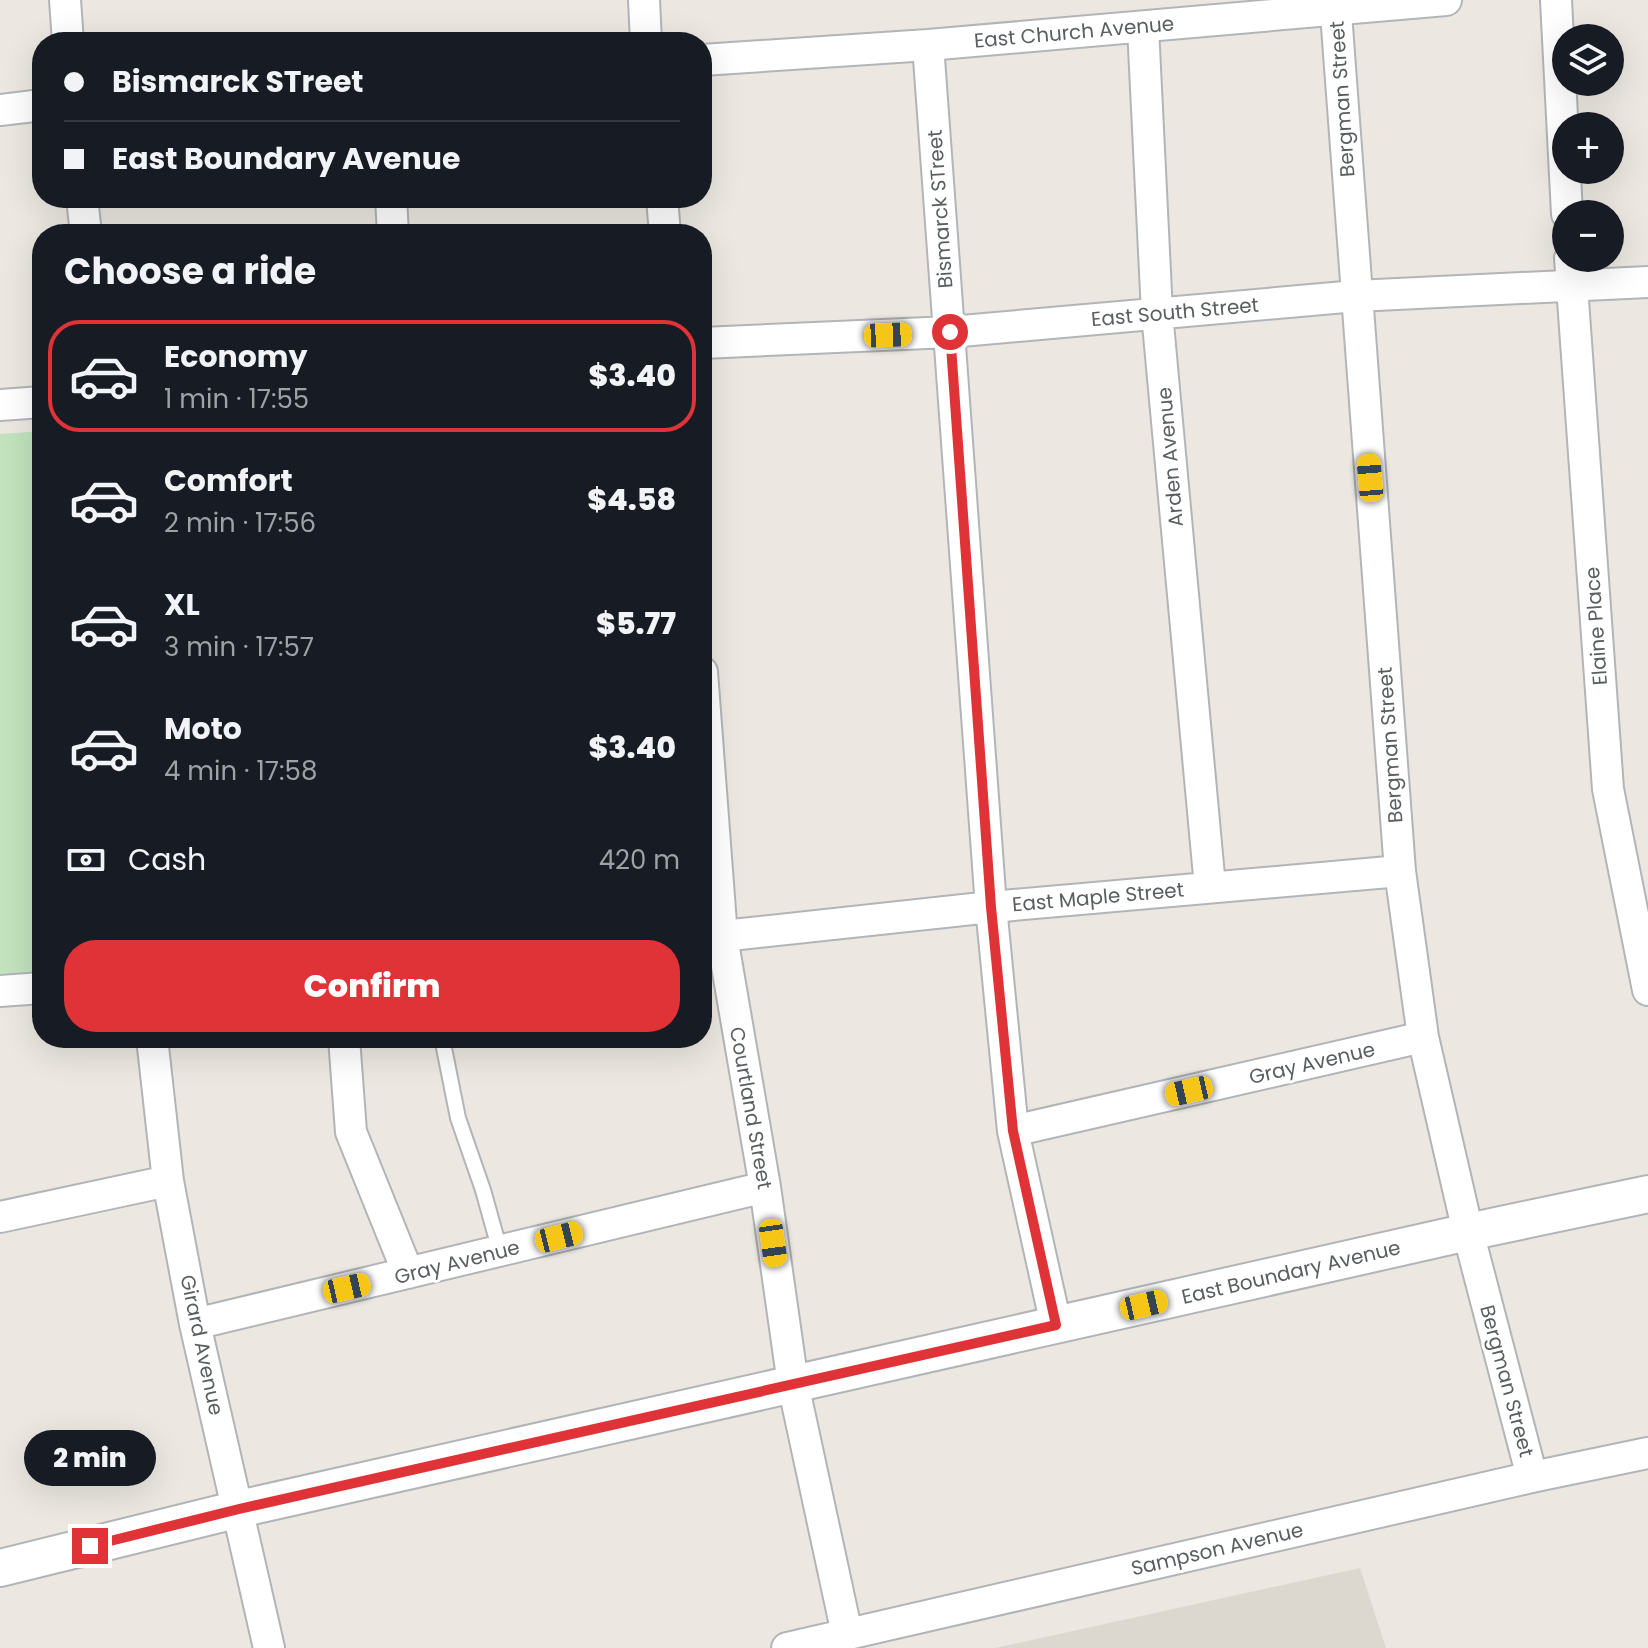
<!DOCTYPE html>
<html lang="en">
<head>
<meta charset="utf-8">
<style>
  :root { --surface:#171b24; --page:#20242c; --text:#f1f3f6; --muted:#9ea1a6; --line:#363941; --accent:#e03337 }
  body { margin:0; font-family:Poppins,sans-serif; background:var(--page); color:var(--text); height:100vh; display:flex; flex-direction:column; font-size:30px; white-space:nowrap }
  * { box-sizing:border-box; margin:0 }
  p { font-size:26px; color:var(--muted) }
  .icon { flex:none; width:44px; height:44px; fill:none; stroke:currentColor; stroke-width:2; stroke-linecap:round; stroke-linejoin:round }
  .map { position:relative; flex:1; overflow:hidden }
  .sheet { position:absolute; left:32px; top:224px; width:680px; height:824px; display:flex; flex-direction:column; background:var(--surface); border-radius:32px; box-shadow:0 8px 32px #0002 }
  .sheet>* { flex:none }
  .banner { position:absolute; left:32px; top:32px; width:680px; height:176px; border-radius:32px; box-shadow:0 8px 32px #0002; display:grid; align-content:center; height:176px; padding:0 32px; background:var(--surface) }
  .fabs { position:absolute; left:1552px; top:24px; display:grid; gap:16px }
  .fabs a { display:grid; place-items:center; width:72px; height:72px; border-radius:50%; background:var(--surface); box-shadow:0 8px 32px #0002; font-size:40px }
  .end { position:absolute; width:36px; height:36px; margin:-18px; border:10px solid #e03337; background:#fff; box-shadow:0 0 0 4px #fff }
  .from { border-radius:50% }
  .bubble { position:absolute; height:56px; border-radius:28px; background:var(--surface); box-shadow:0 8px 32px #0002; font-size:26px; font-weight:800; line-height:56px; text-align:center }
  .car { position:absolute; width:24px; height:48px; margin:-24px -12px; border-radius:10px; box-shadow:0 0 6px 2px #0007; background:linear-gradient(#f5c518 24%,#345 0 40%,#f5c518 0 76%,#345 0 86%,#f5c518 0) }
  .banner b { display:flex; align-items:center; gap:28px; height:76px; font-size:30px }
  .banner b+b { border-top:2px solid var(--line) }
  .banner i { width:20px; height:20px; background:var(--text) }
  ul { padding:0; list-style:none }
  li { display:flex; align-items:center; gap:24px; height:112px; margin:0 16px 12px; padding:0 16px; border:4px solid transparent; border-radius:32px }
  li div { flex:1 }
  li b { display:block; font-size:30px }
  li em { font-style:normal; font-weight:800 }
  li.selected { border-color:var(--accent) }
  li>.icon { width:72px; height:72px; stroke-width:1.5 }
  h2 { padding:0 32px; font-size:36px; line-height:96px }
  .pay { display:flex; align-items:center; gap:20px; height:88px; padding:0 32px; font-size:30px }
  .pay p { margin-inline-start:auto }
  .button { display:flex; gap:16px; margin-top:auto; padding:16px 32px }
  .button a { flex:1; height:92px; border-radius:32px; background:var(--accent); color:#fff; font-size:32px; font-weight:800; line-height:92px; text-align:center }
  .map>svg:first-child { display:block }
  .education { fill:#dcd7cf }
  .green { fill:#c2e3be }
  .lines { fill:none; stroke-linecap:round; stroke-linejoin:round }
  .service-casing { stroke:#b2b5b8; stroke-width:18 }
  .minor-casing { stroke:#b2b5b8; stroke-width:34 }
  .tertiary-casing { stroke:#b2b5b8; stroke-width:40 }
  .service { stroke:#fff; stroke-width:14 }
  .minor { stroke:#fff; stroke-width:30 }
  .tertiary { stroke:#fff; stroke-width:36 }
  .route { stroke:#e03337; stroke-width:10 }
  .labels { text-anchor:middle; stroke-width:6; stroke-linejoin:round; paint-order:stroke }
  .street-label { font-size:20px; fill:#5a5e61; stroke:#fff }
</style>
</head>
<body>
<div class="map">
<svg width="1648" height="1648" viewBox="0 0 1648 1648">
  <rect width="100%" height="100%" fill="#ece8e1"/>
  <!-- education -->
  <path class="education" d="M1360,1568L1386,1648H995Z"/>
  <!-- green -->
  <path class="green" d="M42,431V972L0,975V434Z"/>
  <g class="lines">
    <defs>
      <path id="service" d="M442,1038L458,1118L483,1190L500,1251"/>
      <path id="minor" d="M65,0L68,42
        M644,0L646,42
        M1335,0L1400,871L1423,1037L1468,1232L1532,1477
        M1556,0L1567,214
        M1143,27L1157,313L1210,887
        M928,45L991,907L1013,1131L1056,1325
        M702,60L928,45L1446,0
        M0,110L42,105
        M82,198L86,234
        M391,198L393,234
        M662,198L665,234
        M1570,258L1608,789L1648,990
        M702,343L950,332L1356,296L1648,282
        M0,405L42,402
        M702,672L722,937L765,1187L793,1384L847,1634
        M704,938L991,907L1400,871
        M0,991L42,988
        M152,1038L168,1181L195,1324L269,1648
        M344,1038L351,1132L408,1273
        M1013,1131L1423,1037
        M0,1217L168,1181
        M195,1324L765,1187
        M787,1648L1532,1477L1648,1453"/>
      <path id="tertiary" d="M0,1568L239,1509L1468,1232L1648,1194"/>
    </defs>
    <!-- service casing -->
    <use href="#service" class="service-casing"/>
    <!-- minor casing -->
    <use href="#minor" class="minor-casing"/>
    <!-- tertiary casing -->
    <use href="#tertiary" class="tertiary-casing"/>
    <!-- service -->
    <use href="#service" class="service"/>
    <!-- minor -->
    <use href="#minor" class="minor"/>
    <!-- tertiary -->
    <use href="#tertiary" class="tertiary"/>
  </g>
  <g class="lines">
    <!-- route -->
    <path class="route" d="M90,1546L239,1509L1056,1325L1013,1131L991,907L950,332"/>
  </g>
  <g class="labels">
    <!-- street labels -->
    <g class="street-label">
      <text transform="translate(1074 32) rotate(-5)" y="7">East Church Avenue</text>
      <text transform="translate(1342 99) rotate(-94)" y="7">Bergman Street</text>
      <text transform="translate(940 209) rotate(-94)" y="7">Bismarck STreet</text>
      <text transform="translate(1175 312) rotate(-5)" y="7">East South Street</text>
      <text transform="translate(1170 457) rotate(-95)" y="7">Arden Avenue</text>
      <text transform="translate(1596 626) rotate(-94)" y="7">Elaine Place</text>
      <text transform="translate(1390 745) rotate(-94)" y="7">Bergman Street</text>
      <text transform="translate(1098 897) rotate(-5)" y="7">East Maple Street</text>
      <text transform="translate(1312 1063) rotate(-13)" y="7">Gray Avenue</text>
      <text transform="translate(751 1108) rotate(80)" y="7">Courtland Street</text>
      <text transform="translate(457 1262) rotate(-14)" y="7">Gray Avenue</text>
      <text transform="translate(1291 1272) rotate(-13)" y="7">East Boundary Avenue</text>
      <text transform="translate(202 1345) rotate(78)" y="7">Girard Avenue</text>
      <text transform="translate(1507 1381) rotate(75)" y="7">Bergman Street</text>
      <text transform="translate(1217 1549) rotate(-13)" y="7">Sampson Avenue</text>
    </g>
  </g>
</svg>
<div class="fabs">
<a><svg class="icon" aria-label="layers" viewBox="0 0 24 24"><path d="M12 4l9 5-9 5-9-5zM3 14l9 5 9-5"/></svg></a>
<a>+</a>
<a>−</a>
</div>
<i class="end from" style="left:950px;top:332px"></i>
<i class="end" style="left:90px;top:1546px"></i>
<div class="bubble" style="left:24px;top:1430px;width:132px">2 min</div>
<i class="car" style="left:888px;top:335px;rotate:88deg"></i>
<i class="car" style="left:1370px;top:478px;rotate:355deg"></i>
<i class="car" style="left:1189px;top:1091px;rotate:257deg"></i>
<i class="car" style="left:559px;top:1237px;rotate:76deg"></i>
<i class="car" style="left:773px;top:1243px;rotate:172deg"></i>
<i class="car" style="left:347px;top:1288px;rotate:77deg"></i>
<i class="car" style="left:1144px;top:1305px;rotate:77deg"></i>
<div class="banner">
<b><i class="from"></i>Bismarck STreet</b>
<b><i></i>East Boundary Avenue</b>
</div>
<section class="sheet">
<h2>Choose a ride</h2>
<ul>
<li class="selected"><svg class="icon" aria-label="car" viewBox="0 0 24 24"><path d="M5 17H2v-5l4-1 3-4h7l3 4 3 1v5h-3M9 17h6M6 11h13"/><circle cx="7" cy="17" r="2"/><circle cx="17" cy="17" r="2"/></svg><div><b>Economy</b><p>1 min · 17:55</p></div><em>$3.40</em></li>
<li><svg class="icon" aria-label="car" viewBox="0 0 24 24"><path d="M5 17H2v-5l4-1 3-4h7l3 4 3 1v5h-3M9 17h6M6 11h13"/><circle cx="7" cy="17" r="2"/><circle cx="17" cy="17" r="2"/></svg><div><b>Comfort</b><p>2 min · 17:56</p></div><em>$4.58</em></li>
<li><svg class="icon" aria-label="car" viewBox="0 0 24 24"><path d="M5 17H2v-5l4-1 3-4h7l3 4 3 1v5h-3M9 17h6M6 11h13"/><circle cx="7" cy="17" r="2"/><circle cx="17" cy="17" r="2"/></svg><div><b>XL</b><p>3 min · 17:57</p></div><em>$5.77</em></li>
<li><svg class="icon" aria-label="car" viewBox="0 0 24 24"><path d="M5 17H2v-5l4-1 3-4h7l3 4 3 1v5h-3M9 17h6M6 11h13"/><circle cx="7" cy="17" r="2"/><circle cx="17" cy="17" r="2"/></svg><div><b>Moto</b><p>4 min · 17:58</p></div><em>$3.40</em></li>
</ul>
<div class="pay"><svg class="icon" aria-label="cash" viewBox="0 0 24 24"><path d="M3 7h18v10H3z"/><circle cx="12" cy="12" r="2"/></svg>Cash<p>420 m</p></div>
<div class="button"><a>Confirm</a></div>
</section>
</div>
</body>
</html>
